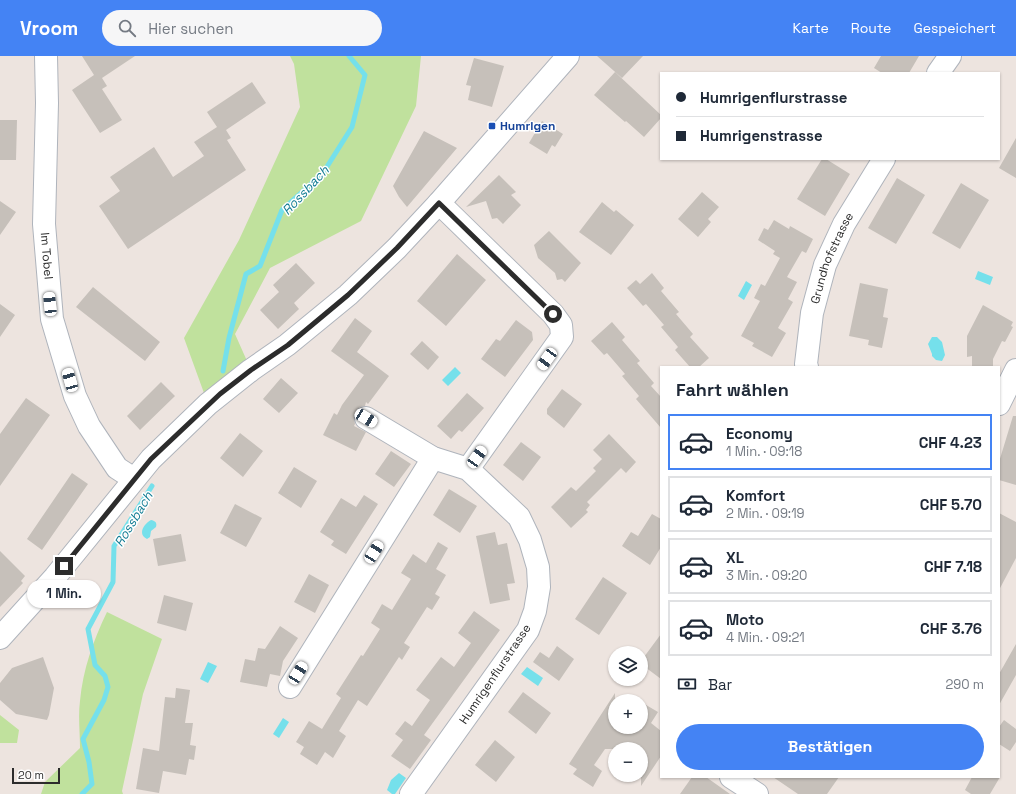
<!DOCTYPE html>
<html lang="de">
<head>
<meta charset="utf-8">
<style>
  :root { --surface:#fff; --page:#f6f6f7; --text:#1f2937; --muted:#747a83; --line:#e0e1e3; --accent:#4483f4 }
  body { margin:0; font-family:"Space Grotesk",sans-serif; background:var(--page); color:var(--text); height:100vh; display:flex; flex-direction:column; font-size:15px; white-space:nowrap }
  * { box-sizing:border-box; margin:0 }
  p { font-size:13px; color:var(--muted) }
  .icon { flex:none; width:22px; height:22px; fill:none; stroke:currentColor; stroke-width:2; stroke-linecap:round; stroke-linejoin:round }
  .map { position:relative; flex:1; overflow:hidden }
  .side { position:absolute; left:660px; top:310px; width:340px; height:412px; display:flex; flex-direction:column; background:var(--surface); border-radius:0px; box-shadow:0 1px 3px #0004 }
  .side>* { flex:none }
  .guide { position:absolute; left:660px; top:16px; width:340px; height:88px; border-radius:0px; box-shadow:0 1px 3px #0004; display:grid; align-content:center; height:88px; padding:0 16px; background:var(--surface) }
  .controls { position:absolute; left:608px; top:590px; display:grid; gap:8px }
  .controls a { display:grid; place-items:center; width:40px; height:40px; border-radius:50%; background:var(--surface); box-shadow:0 1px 3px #0004; font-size:20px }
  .scale { position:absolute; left:12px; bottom:10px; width:48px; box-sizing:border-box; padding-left:4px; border:2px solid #2c2c2c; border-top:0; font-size:11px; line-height:14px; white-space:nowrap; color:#2c2c2c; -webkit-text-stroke:3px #fff; paint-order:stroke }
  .end { position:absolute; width:18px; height:18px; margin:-9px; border:5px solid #2c2c2c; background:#fff; box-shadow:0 0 0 2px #fff }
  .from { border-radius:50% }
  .bubble { position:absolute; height:28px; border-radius:14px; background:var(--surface); box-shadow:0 1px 3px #0004; font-size:13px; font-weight:600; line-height:28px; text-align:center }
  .car { position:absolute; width:12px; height:24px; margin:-12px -6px; border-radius:5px; box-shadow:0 0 3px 1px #0007; background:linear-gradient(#fff 24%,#345 0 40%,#fff 0 76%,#345 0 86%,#fff 0) }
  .guide b { display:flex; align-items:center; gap:14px; height:38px; font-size:15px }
  .guide b+b { border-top:1px solid var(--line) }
  .guide i { width:10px; height:10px; background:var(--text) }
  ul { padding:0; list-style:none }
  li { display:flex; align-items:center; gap:12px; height:56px; margin:0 8px 6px; padding:0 8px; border:2px solid var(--line); border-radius:0px }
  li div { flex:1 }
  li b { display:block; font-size:15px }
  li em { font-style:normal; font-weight:600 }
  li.active { border-color:var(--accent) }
  li>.icon { width:36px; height:36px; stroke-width:1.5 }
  h2 { padding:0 16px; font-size:18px; line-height:48px }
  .pay { display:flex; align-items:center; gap:10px; height:44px; padding:0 16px; font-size:15px }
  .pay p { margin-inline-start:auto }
  .primary-button { display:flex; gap:8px; margin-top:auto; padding:8px 16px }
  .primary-button a { flex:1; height:46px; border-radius:24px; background:var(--accent); color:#fff; font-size:16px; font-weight:600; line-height:46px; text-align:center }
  header { display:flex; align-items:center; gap:24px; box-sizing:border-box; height:56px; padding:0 20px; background:var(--accent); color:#fff }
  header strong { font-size:19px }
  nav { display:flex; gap:22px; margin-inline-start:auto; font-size:14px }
  .search { width:280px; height:36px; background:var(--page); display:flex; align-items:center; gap:10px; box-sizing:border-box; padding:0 14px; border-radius:22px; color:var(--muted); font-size:15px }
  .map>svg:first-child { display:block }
  .green { fill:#c0e19d }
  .water { fill:#75e0eb }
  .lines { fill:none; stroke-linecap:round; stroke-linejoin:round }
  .stream { stroke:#75e0eb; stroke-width:5 }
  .building { fill:#c6c0ba }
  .minor-casing { stroke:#afb4bc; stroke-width:24 }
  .minor { stroke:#fff; stroke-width:22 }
  .route { stroke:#2c2c2c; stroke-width:5 }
  .transit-dot { fill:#1a4fb4; stroke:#fff; stroke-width:1.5 }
  .labels { text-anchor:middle; stroke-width:3; stroke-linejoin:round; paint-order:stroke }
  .transit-label { font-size:12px; font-weight:bold; fill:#164399; stroke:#fff; text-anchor:start }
  .street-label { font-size:12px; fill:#2c2c2c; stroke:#fff }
  .water-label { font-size:13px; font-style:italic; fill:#127c93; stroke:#fff }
</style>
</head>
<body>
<header>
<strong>Vroom</strong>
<div class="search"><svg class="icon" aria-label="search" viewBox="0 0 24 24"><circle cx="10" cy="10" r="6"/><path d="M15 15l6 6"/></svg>Hier suchen</div>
<nav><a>Karte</a><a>Route</a><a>Gespeichert</a></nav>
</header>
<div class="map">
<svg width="1016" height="738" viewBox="0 0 1016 738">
  <rect width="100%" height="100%" fill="#ede4df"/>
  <!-- green -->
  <path class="green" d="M290,0H421L416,50L361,165L270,212L235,278L251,314L208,348L184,282L239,184L300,51L294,8Z
    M107,556L162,583L143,638L122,735L123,738H41L45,726L80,692C80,676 78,660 80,645C83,613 93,585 107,556Z
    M0,659L19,674L17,687H0Z"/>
  <!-- water -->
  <path class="water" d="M978,215L993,221L990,229L975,223Z
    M746,225L752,229L744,244L738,240Z
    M932,281H937L942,286L945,299L942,305L936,304L932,300V298L928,288Z
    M455,311L461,317L448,330L442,324Z
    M151,464C156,465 157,467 156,471L151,475L150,481L147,483C137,478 144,468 151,464Z
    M208,606L217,610L208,627L200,623Z
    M527,611L543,622L538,630L521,618Z
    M283,662L289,666L279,682L273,678Z
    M399,717L406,722L395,738H392L387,734L391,724Z"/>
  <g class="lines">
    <!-- stream -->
    <path class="stream" d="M223,315L229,282L246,218L260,210L282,154L323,117L352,71L365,19L349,0
      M82,738L92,728L89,706L83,683L104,644L108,631L105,620L95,609L88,573L113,526L114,490L152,430"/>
  </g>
  <!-- building -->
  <path class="building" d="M82,0H135L102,22L107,30L102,33L122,64L100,77L72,34L94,19Z
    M597,0H643L622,22Z
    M881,0H919L909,17H882L874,12Z
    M474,2L504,10L492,51L468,44L471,30L466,29Z
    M615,16L661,59V62L644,81L626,65L625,66L594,39Z
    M252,26L266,47L226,74L231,82L227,84L246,114L128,193L99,150L120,135L110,121L154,91L173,121L204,100L194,86L217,71L207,56Z
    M0,64H17L16,104H0Z
    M542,65L563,78L555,91L552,89L547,98L529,87Z
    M424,75L457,92L407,151L399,141L393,130Z
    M1016,82V122L999,112Z
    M822,103H826L850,118L825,160L797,143Z
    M499,119L516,136L511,139L521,149L503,168L497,162L492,163L486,145L466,151Z
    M897,122L925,139L896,188L868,172Z
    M961,127L989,144L960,193L932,177Z
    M702,136L719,151L708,163L711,166L698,181L678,163Z
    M0,145L16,156L0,179Z
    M602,146L614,156L616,154L634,169L611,199L579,176Z
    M774,164L789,173L790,170L813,183L806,197L802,195L787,221L797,226L788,243L793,246L778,272L786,277L772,301L752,290L754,287L741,280L760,245L754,242L761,228L765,230L780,202L773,198L775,195L758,184L764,172L768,174Z
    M549,175L581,207L565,226L562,223L557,224L555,217L538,202L534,189Z
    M457,198L486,224L446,270L417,245Z
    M296,207L315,227L294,247L299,253L278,273L260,254L279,236L273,229Z
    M652,217L664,232L661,235L679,256L676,258L693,278L690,281L709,302L699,311H690L675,294L678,291L661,271L664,269L646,248L643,250L627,232L636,224L640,228Z
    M860,227L888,233L883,261L888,262L882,292L868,289L869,284L849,280Z
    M93,231L160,286L145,305L76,251Z
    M0,248L15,259L0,281Z
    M983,249L1013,266L1011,270L1013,271L1005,286L1002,285L993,303V311H972V300L967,301V280Z
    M355,262L372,275L357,296L389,320L368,348L366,346L365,350L360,351L355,356L354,361L355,368L354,370L366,376L356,395L323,379L334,357L337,359L342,349L364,319L331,295Z
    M516,264L532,276L533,284L505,321L481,303L496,283L500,285Z
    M612,266L625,281L622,284L640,305L637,307L654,327L651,330L661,341V372L636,343L639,340L622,320L625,318L607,297L604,299L591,285Z
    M422,285L439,301L428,314L410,298Z
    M281,322L298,337L279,357L263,343Z
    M161,326L175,340L140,374L127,360Z
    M562,333L582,348L564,372L547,358V353Z
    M467,337L484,352L462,376L459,374L451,383L437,370Z
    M26,342L50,359L0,430V378Z
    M1013,360H1016V429L999,424V406Z
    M240,377L263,395L243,421L220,402Z
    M609,378L636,406L626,417L621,412L587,446L590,449L586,454L588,456L571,472L551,451L571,431L576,435L596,415L593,412L602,403L593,394Z
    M521,386L541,401L523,425L503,409Z
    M391,395L411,408L394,431L375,418Z
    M294,411L317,425L301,452L278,437Z
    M72,417L88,428L42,494L27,483Z
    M449,433L477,450L460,477L433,459Z
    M364,439L378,448L346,498L331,489L334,485L320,476L341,442L356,451Z
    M235,448L262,462L246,491L220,477Z
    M999,457L1016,466V502L999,534Z
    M652,458L661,463V491L650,509L622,490L631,476L638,480Z
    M495,476L498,489L507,487L515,527L507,528L510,544L490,548L476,480Z
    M181,478L186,505L158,510L153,483Z
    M438,486L448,492L436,513L446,519L435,538L440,541L432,554L427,551L404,587L410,591L402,604L399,601L367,650L358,644L339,675L346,680L333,702L325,696L317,709L300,698L304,691L296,686L309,665L322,673L341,642L336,638L361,599L363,600L380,573L371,567L382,548L392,554L411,523L401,517L413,498L426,507Z
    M0,495L25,520L21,525L23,527L0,551Z
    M309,518L329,529L315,557L294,546Z
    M603,521L627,537L599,579L575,563Z
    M164,539L193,547L186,575L157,567Z
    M474,555L500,574L424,679L431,684L410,713L391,700L403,684L395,678L405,665L412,670L430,644L416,634L441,601L454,611L471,587L458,577Z
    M280,570L298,582L283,605L280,620L270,618L267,631L240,626L245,603L255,605L258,592L265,593Z
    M661,578V623L641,608V605Z
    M1016,588V619L999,649V618Z
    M557,590L574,603L559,625L533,606L540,596L549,602Z
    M43,601L54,632L49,659L47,664L16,658L0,644V627L12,612Z
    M176,632L190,634L185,667H193L190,689L196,690L194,704L189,703L186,719L163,715L159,737L136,733L143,692L159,695L165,641L175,642Z
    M523,636L551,657L536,678L508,656Z
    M615,637V671H641V646L658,656L651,667L661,675V700L641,730V693H605L594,709L602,715L593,731L573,718L577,713L569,708Z
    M1004,664L1016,673V686L1010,695L999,688V671Z
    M495,684L515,701L496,726L475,709Z
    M692,721H706L730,738H680Z
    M773,721H839L827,738H798Z
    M972,721H1000L990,738H971L965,734Z"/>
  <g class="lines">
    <defs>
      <g id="minor">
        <path id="s1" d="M46,0L47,47L44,168L52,263L75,340L89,370L117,412L134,423"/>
        <path d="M938,17L950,0"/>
        <path d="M439,147L553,258L561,269L562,281L468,413"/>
        <path id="s2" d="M807,311L806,308L812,257L825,209L844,168L884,103"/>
        <path d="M999,348L1016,314"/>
        <path d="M366,362L433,402L468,413L519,461L530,484L538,511L539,531L535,555L528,574L411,738"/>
        <path d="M0,582L55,521L151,403L208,348L251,314L287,289L348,239L397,192L439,147L568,0"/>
        <path d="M290,631L433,402"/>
        <path d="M731,721L757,738"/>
      </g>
    </defs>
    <!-- minor casing -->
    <use href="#minor" class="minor-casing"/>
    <!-- minor -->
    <use href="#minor" class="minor"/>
  </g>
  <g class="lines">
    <!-- route -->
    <path class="route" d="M64,510L151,403L220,338L251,314L288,289L348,239L397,192L439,147L553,258"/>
  </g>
  <!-- markers -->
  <rect class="transit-dot" x="488" y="66" width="8" height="8" rx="2"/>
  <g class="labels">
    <!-- transit labels -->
    <g class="transit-label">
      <text x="500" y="74">Humrigen</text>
    </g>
    <!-- street labels -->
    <g class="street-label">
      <text dy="4" stroke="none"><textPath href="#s1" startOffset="200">Im Tobel</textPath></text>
      <text dy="4" stroke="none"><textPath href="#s2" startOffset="113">Grundhofstrasse</textPath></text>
      <text transform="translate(495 618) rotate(-56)" y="4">Humrigenflurstrasse</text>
    </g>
    <!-- water labels -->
    <g class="water-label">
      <text transform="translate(305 134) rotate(-47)" y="5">Rossbach</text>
      <text transform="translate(133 463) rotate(-59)" y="5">Rossbach</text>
    </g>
  </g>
</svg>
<div class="controls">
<a><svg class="icon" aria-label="layers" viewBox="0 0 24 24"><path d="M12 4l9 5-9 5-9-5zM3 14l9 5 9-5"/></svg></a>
<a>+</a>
<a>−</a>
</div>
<div class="scale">20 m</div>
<i class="end from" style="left:553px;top:258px"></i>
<i class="end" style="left:64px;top:510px"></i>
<div class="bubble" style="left:27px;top:524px;width:74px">1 Min.</div>
<i class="car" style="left:50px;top:248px;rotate:354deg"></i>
<i class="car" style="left:547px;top:303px;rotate:216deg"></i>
<i class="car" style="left:70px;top:324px;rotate:344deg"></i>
<i class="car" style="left:366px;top:362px;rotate:121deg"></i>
<i class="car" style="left:477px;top:401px;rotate:35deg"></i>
<i class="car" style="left:374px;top:496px;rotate:32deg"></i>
<i class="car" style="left:298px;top:617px;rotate:32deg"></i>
<div class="guide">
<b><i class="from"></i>Humrigenflurstrasse</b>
<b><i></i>Humrigenstrasse</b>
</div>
<section class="side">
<h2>Fahrt wählen</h2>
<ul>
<li class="active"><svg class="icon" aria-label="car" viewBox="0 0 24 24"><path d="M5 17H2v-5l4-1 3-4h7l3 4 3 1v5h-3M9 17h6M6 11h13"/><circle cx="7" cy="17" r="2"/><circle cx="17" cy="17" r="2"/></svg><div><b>Economy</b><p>1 Min. · 09:18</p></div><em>CHF 4.23</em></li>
<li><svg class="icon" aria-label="car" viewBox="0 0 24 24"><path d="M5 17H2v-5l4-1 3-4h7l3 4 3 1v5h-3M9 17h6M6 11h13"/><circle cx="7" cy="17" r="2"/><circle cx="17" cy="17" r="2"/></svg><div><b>Komfort</b><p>2 Min. · 09:19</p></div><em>CHF 5.70</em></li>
<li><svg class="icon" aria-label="car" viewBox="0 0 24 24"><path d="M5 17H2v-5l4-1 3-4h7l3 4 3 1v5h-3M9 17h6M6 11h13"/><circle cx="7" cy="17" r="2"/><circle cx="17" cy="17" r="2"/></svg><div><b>XL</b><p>3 Min. · 09:20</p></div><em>CHF 7.18</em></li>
<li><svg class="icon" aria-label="car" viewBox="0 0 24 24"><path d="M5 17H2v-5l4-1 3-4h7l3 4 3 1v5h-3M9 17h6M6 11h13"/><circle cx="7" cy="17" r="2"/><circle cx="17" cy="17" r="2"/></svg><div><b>Moto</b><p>4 Min. · 09:21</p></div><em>CHF 3.76</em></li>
</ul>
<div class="pay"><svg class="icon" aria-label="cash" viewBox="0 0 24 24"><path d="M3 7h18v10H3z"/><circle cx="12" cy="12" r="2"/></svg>Bar<p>290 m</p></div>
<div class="primary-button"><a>Bestätigen</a></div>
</section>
</div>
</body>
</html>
